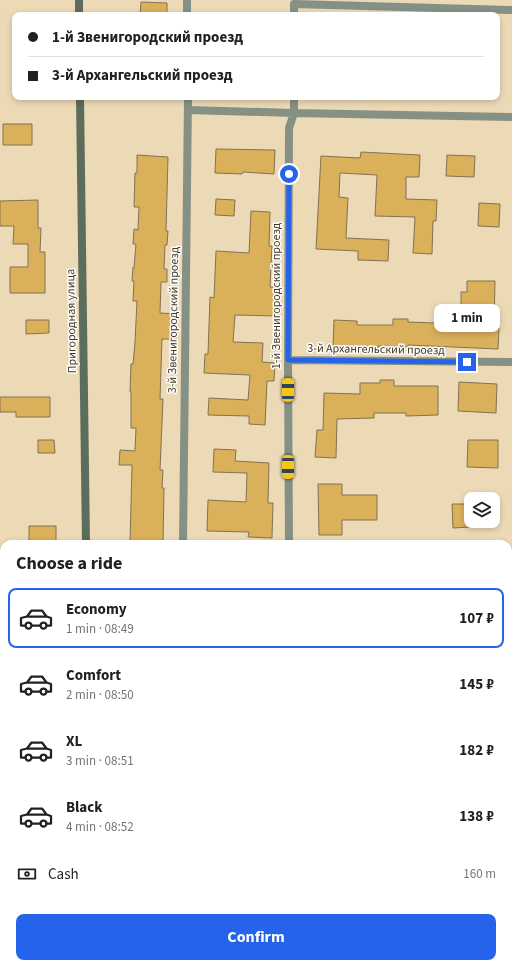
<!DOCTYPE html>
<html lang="en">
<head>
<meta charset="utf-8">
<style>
  :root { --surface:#fff; --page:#f6f6f6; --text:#202124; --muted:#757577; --line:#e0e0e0; --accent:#2563eb }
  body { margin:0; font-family:"Source Sans 3",sans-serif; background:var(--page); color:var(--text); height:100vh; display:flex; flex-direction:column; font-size:15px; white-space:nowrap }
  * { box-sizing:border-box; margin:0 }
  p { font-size:13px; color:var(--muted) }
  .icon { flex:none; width:22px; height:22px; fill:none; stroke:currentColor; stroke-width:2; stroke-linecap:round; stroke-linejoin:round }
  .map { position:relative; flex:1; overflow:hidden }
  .details { position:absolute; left:0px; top:540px; width:512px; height:428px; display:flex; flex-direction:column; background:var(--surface); border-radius:12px 12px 0 0; box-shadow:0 2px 6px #0003 }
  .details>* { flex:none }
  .guide { position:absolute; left:12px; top:12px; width:488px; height:88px; border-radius:8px; box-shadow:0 2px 6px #0003; display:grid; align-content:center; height:88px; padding:0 16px; background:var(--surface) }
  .tools { position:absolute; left:464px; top:492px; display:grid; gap:8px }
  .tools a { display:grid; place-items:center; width:36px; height:36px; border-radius:8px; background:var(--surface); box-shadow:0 2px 6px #0003; font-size:20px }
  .end { position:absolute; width:18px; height:18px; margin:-9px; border:5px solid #2563eb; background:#fff; box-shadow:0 0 0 2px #fff }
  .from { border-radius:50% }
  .bubble { position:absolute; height:28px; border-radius:8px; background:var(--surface); box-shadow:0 2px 6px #0003; font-size:13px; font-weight:700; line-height:28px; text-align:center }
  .car { position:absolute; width:12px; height:24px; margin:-12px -6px; border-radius:5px; box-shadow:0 0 3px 1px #0007; background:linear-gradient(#f5c518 24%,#345 0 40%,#f5c518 0 76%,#345 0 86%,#f5c518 0) }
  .guide b { display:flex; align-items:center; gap:14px; height:38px; font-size:15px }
  .guide b+b { border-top:1px solid var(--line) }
  .guide i { width:10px; height:10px; background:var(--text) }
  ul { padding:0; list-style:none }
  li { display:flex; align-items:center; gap:12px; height:60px; margin:0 8px 6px; padding:0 8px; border:2px solid transparent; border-radius:8px }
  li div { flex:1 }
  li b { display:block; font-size:15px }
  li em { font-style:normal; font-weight:700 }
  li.active { border-color:var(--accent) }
  li>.icon { width:36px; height:36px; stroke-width:1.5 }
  h2 { padding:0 16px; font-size:18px; line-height:48px }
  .pay { display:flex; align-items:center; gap:10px; height:44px; padding:0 16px; font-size:15px }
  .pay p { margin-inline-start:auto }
  .button { display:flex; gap:8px; margin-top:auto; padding:8px 16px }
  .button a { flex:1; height:46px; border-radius:8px; background:var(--accent); color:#fff; font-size:16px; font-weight:700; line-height:46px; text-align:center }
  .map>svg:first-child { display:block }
  .building { fill:#dab05a; stroke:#837251 }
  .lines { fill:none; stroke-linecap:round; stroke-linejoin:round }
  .street { stroke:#859184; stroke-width:8 }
  .secondary { stroke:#5c6d5b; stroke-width:8 }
  .route { stroke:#2563eb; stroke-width:5 }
  .labels { text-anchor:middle; stroke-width:3; stroke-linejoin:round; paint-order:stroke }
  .street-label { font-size:12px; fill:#41392b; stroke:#fefcf9 }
</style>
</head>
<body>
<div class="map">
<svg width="512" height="968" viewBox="0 0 512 968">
  <rect width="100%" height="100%" fill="#ecd9b6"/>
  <!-- building -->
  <path class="building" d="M141,2L167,3V15H140Z
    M3,124H32V145H3Z
    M216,149L275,150L274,174L243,172L242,174L215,173Z
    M361,152L420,155L419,177H406V199L437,200L436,221H433L432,254L413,253L415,217L375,216L377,175L340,173L339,197L348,198L346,238L389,240L388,261L358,260V251L316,249L321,156L360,158Z
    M137,155L168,157L166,231H168L167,245H165L164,269H167V282H161L160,313L177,314L176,339H162L160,399H163L160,470H163L162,488H164L163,544H130L132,465H119L120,450L135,451L136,428H131V392H130L131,364H133L135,342L137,301H133L134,281H132L133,267L134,268L136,244H133L134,229L138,230L139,207H134L135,173H137Z
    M447,155L475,156L474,177L446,176Z
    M216,199L235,200L234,216L215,215Z
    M38,200V228H41L40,252H45V293H10V267H28V244H13L14,226H0V201Z
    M479,203L500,204L499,227L478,226Z
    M251,211L270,212L269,246H272L270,287H277L276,316L235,315L233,342L263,343L262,362L275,363L274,381H267L265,425L249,424V416L208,415L209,398L248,400L250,375L204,373L205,354H208L210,297L214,298L216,251L249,253Z
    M467,281H495L494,327L499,328L498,349L408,345V347L378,346V350L333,348L334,320L357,321V325H393V319H408V322L461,324V292H467Z
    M26,320H49V333L26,334Z
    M380,380H394V386H438V415L406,416V413H374V418L337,419L336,458L315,457L317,430H323L324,393L360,394V383H380Z
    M459,382L497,384L496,413L458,411Z
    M0,397H50V417H16V412H0Z
    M38,440H54L55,453H38Z
    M468,440H498V468L467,467Z
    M214,449L236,450L235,461L269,463L268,503H273L272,538L248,537L249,532L207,531L208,500L246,502L247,473L213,472Z
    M318,484H342V495H377V520H342V535H319Z
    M452,504H471V527L453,528Z
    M29,526H56V544H29Z"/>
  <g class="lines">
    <!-- street -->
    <path class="street" d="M187,0V15
      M294,15V4L512,10
      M188,110L294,113L512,117
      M288,360L512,362
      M183,544L188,97
      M289,544L288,360L289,128L294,113V97
      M508,556L512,558
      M0,619H4
      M512,675L509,714V787L512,792
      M508,871L512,872
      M141,968L142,964
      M345,968V964"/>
    <!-- secondary -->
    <path class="secondary" d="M79,0V15
      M80,97L86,544
      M91,964V968"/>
  </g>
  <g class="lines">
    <!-- route -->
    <path class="route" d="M289,174L288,360L467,362"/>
  </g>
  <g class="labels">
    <!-- street labels -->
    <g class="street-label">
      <text transform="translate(276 296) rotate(-90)" y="4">1-й Звенигородский проезд</text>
      <text transform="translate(173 320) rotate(-89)" y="4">3-й Звенигородский проезд</text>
      <text transform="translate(71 321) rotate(-91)" y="4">Пригородная улица</text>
      <text transform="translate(376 349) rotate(1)" y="4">3-й Архангельский проезд</text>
    </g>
  </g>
</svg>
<div class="tools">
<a><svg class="icon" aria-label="layers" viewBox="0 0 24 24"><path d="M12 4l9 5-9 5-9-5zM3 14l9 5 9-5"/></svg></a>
</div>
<i class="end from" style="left:289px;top:174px"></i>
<i class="end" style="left:467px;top:362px"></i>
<div class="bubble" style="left:434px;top:304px;width:66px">1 min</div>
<i class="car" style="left:288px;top:390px;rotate:0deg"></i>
<i class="car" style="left:288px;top:467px;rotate:180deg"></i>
<div class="guide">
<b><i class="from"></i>1-й Звенигородский проезд</b>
<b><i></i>3-й Архангельский проезд</b>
</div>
<section class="details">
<h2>Choose a ride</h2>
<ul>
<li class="active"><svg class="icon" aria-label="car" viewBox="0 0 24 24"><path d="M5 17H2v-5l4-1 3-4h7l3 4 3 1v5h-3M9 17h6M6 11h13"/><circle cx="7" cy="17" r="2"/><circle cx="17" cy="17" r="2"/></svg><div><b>Economy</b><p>1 min · 08:49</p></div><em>107 ₽</em></li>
<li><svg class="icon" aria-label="car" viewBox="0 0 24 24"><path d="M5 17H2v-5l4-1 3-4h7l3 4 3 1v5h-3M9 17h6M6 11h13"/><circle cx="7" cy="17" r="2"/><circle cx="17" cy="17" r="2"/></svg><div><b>Comfort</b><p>2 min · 08:50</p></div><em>145 ₽</em></li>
<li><svg class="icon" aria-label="car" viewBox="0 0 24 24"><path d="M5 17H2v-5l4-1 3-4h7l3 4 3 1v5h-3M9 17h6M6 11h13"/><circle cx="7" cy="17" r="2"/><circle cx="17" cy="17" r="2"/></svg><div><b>XL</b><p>3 min · 08:51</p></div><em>182 ₽</em></li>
<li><svg class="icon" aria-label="car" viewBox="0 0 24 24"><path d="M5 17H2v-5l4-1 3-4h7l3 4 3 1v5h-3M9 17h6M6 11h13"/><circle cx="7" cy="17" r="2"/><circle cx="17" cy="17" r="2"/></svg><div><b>Black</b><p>4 min · 08:52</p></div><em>138 ₽</em></li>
</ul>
<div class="pay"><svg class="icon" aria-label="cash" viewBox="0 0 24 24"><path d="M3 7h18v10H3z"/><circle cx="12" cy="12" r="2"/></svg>Cash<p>160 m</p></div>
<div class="button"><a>Confirm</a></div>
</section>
</div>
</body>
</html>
